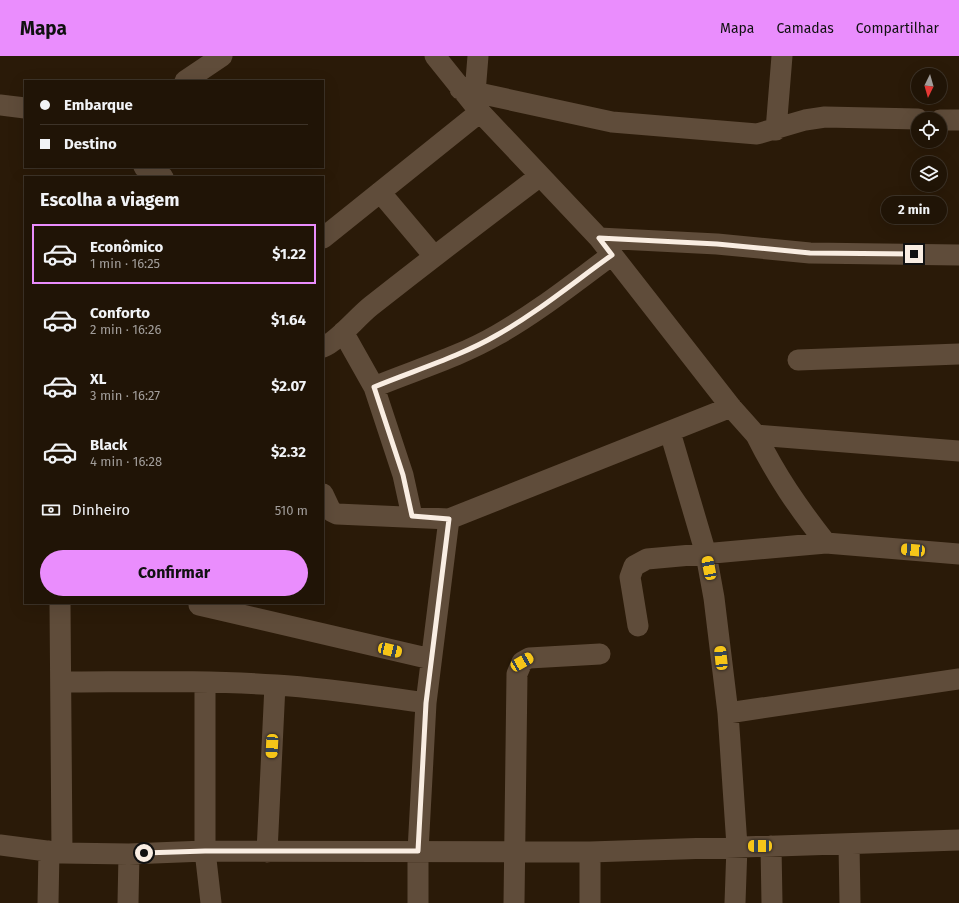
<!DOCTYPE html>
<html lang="pt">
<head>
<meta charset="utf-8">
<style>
  :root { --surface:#201406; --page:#281d10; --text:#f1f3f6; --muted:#a29e9b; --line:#3d3328; --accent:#ea8dfd }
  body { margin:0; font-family:"Fira Sans",sans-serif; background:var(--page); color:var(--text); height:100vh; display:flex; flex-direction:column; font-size:15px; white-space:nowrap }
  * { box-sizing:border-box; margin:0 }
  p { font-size:13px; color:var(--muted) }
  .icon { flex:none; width:22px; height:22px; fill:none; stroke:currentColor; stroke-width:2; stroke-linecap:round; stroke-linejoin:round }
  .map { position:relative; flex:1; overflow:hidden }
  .sheet { position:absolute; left:24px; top:120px; width:300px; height:428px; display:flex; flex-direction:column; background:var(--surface); border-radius:0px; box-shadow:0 4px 16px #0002,0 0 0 1px var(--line) }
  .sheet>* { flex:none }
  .top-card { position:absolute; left:24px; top:24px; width:300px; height:88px; border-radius:0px; box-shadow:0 4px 16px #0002,0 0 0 1px var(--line); display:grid; align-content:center; height:88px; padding:0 16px; background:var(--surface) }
  .needle { width:26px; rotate:185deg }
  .controls { position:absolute; left:911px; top:12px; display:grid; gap:8px }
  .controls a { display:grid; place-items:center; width:36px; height:36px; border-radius:50%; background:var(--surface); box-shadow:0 4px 16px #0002,0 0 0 1px var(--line); font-size:20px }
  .end { position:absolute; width:18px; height:18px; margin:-9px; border:5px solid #f9ede2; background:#111; box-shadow:0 0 0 2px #111 }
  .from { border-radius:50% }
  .bubble { position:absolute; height:28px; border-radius:14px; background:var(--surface); box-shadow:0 4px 16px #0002,0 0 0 1px var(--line); font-size:13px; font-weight:700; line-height:28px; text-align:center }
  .car { position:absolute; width:12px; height:24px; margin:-12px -6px; border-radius:5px; box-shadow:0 0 3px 1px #0007; background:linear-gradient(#f5c518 24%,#345 0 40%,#f5c518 0 76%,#345 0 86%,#f5c518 0) }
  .top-card b { display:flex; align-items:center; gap:14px; height:38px; font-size:15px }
  .top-card b+b { border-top:1px solid var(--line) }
  .top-card i { width:10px; height:10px; background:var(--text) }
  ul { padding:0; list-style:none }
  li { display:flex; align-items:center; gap:12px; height:60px; margin:0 8px 6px; padding:0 8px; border:2px solid transparent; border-radius:0px }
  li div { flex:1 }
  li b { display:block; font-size:15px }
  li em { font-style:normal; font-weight:700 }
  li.on { border-color:var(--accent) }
  li>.icon { width:36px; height:36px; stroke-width:1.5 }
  h2 { padding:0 16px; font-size:18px; line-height:48px }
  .pay { display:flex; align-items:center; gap:10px; height:44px; padding:0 16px; font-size:15px }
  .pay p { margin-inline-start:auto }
  .cta { display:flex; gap:8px; margin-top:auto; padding:8px 16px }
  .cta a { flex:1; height:46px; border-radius:24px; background:var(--accent); color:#111; font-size:16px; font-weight:700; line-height:46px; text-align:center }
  header { display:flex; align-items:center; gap:24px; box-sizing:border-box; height:56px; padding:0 20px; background:var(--accent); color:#111 }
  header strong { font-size:19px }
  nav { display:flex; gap:22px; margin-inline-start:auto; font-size:14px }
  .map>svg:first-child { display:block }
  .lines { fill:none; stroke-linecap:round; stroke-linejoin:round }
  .street { stroke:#5f4c3a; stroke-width:21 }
  .route { stroke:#f9ede2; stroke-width:5 }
</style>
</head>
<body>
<header>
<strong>Mapa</strong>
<nav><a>Mapa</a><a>Camadas</a><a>Compartilhar</a></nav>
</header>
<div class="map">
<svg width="959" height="847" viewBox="0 0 959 847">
  <rect width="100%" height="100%" fill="#2a1a08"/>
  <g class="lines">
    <!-- street -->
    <path class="street" d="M435,0L480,56L599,182L731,351L756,379L959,395
      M185,25L222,0
      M460,33L612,66L757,78L805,64L825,61L918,63
      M475,37L478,0
      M0,49L25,52
      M940,64H959
      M776,74L782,0
      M144,111L163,121
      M380,136L434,200
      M323,182L480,56
      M599,182L717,188L810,197L959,199
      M343,276L374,331L403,419L412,460
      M323,291C337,286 357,261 371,250C427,206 483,163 540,120
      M798,304L959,298
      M374,331C415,314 459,301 497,279C538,256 575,226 612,199
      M670,376L706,498L714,542L728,657L737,790L735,847
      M756,379C777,421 797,450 826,487
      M323,438L331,455L337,458L449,463
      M60,547L62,797
      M199,549L431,603
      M638,570L630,521L634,510L647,503L826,487L959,498
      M61,626C133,626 205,624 276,629C327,632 376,640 426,647
      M205,626V795L211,847
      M728,657L959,623
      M849,788L850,847
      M0,789L62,797L129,798L205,795L590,796L959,784
      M771,790L772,847
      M267,796L275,629
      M590,796V847
      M48,847L49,795
      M128,847L129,798
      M418,847V795L426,647L449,463L731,351
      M514,847L517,618L522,606L529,602L600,598"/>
  </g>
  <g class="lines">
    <!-- route -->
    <path class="route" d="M144,797L205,795H418L426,647L449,463L412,460L403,419L374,331C415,314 459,301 497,279C538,256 574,226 612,199L599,182L717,188L810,197L914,198"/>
  </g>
</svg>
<div class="controls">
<a><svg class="needle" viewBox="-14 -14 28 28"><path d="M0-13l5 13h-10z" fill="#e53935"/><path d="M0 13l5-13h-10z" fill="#a29e9b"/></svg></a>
<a><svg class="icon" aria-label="locate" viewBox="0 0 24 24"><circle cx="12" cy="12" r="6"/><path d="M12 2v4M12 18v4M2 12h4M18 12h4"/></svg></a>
<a><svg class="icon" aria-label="layers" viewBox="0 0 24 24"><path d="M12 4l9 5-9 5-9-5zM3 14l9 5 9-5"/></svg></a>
</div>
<i class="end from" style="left:144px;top:797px"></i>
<i class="end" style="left:914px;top:198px"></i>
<div class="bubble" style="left:881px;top:140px;width:66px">2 min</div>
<i class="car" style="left:913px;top:494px;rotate:275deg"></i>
<i class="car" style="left:709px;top:512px;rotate:349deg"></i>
<i class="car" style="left:390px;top:594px;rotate:103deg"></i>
<i class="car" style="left:721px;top:602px;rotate:354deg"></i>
<i class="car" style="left:522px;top:606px;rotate:60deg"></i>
<i class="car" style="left:272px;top:690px;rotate:183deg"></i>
<i class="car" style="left:760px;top:790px;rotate:270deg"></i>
<div class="top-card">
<b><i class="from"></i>Embarque</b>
<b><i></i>Destino</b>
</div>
<section class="sheet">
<h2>Escolha a viagem</h2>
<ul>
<li class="on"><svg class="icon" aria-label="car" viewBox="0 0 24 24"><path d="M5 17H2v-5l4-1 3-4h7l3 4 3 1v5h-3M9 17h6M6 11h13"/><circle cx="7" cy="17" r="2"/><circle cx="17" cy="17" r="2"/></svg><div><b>Econômico</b><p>1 min · 16:25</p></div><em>$1.22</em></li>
<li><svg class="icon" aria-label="car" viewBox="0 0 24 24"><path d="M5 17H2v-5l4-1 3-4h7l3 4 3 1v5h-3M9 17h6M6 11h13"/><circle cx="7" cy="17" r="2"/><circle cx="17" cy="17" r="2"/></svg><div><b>Conforto</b><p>2 min · 16:26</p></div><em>$1.64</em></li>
<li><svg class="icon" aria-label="car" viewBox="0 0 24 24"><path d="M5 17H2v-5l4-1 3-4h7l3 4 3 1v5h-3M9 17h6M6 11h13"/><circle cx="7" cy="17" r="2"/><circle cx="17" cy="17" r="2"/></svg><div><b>XL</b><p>3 min · 16:27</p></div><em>$2.07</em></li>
<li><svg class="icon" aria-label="car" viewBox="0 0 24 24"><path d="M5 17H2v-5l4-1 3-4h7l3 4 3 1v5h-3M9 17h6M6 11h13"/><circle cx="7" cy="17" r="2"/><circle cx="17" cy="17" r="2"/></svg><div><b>Black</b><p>4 min · 16:28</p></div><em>$2.32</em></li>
</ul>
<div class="pay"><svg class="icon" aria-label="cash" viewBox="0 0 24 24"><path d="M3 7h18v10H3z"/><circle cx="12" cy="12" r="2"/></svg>Dinheiro<p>510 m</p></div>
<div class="cta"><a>Confirmar</a></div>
</section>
</div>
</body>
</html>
